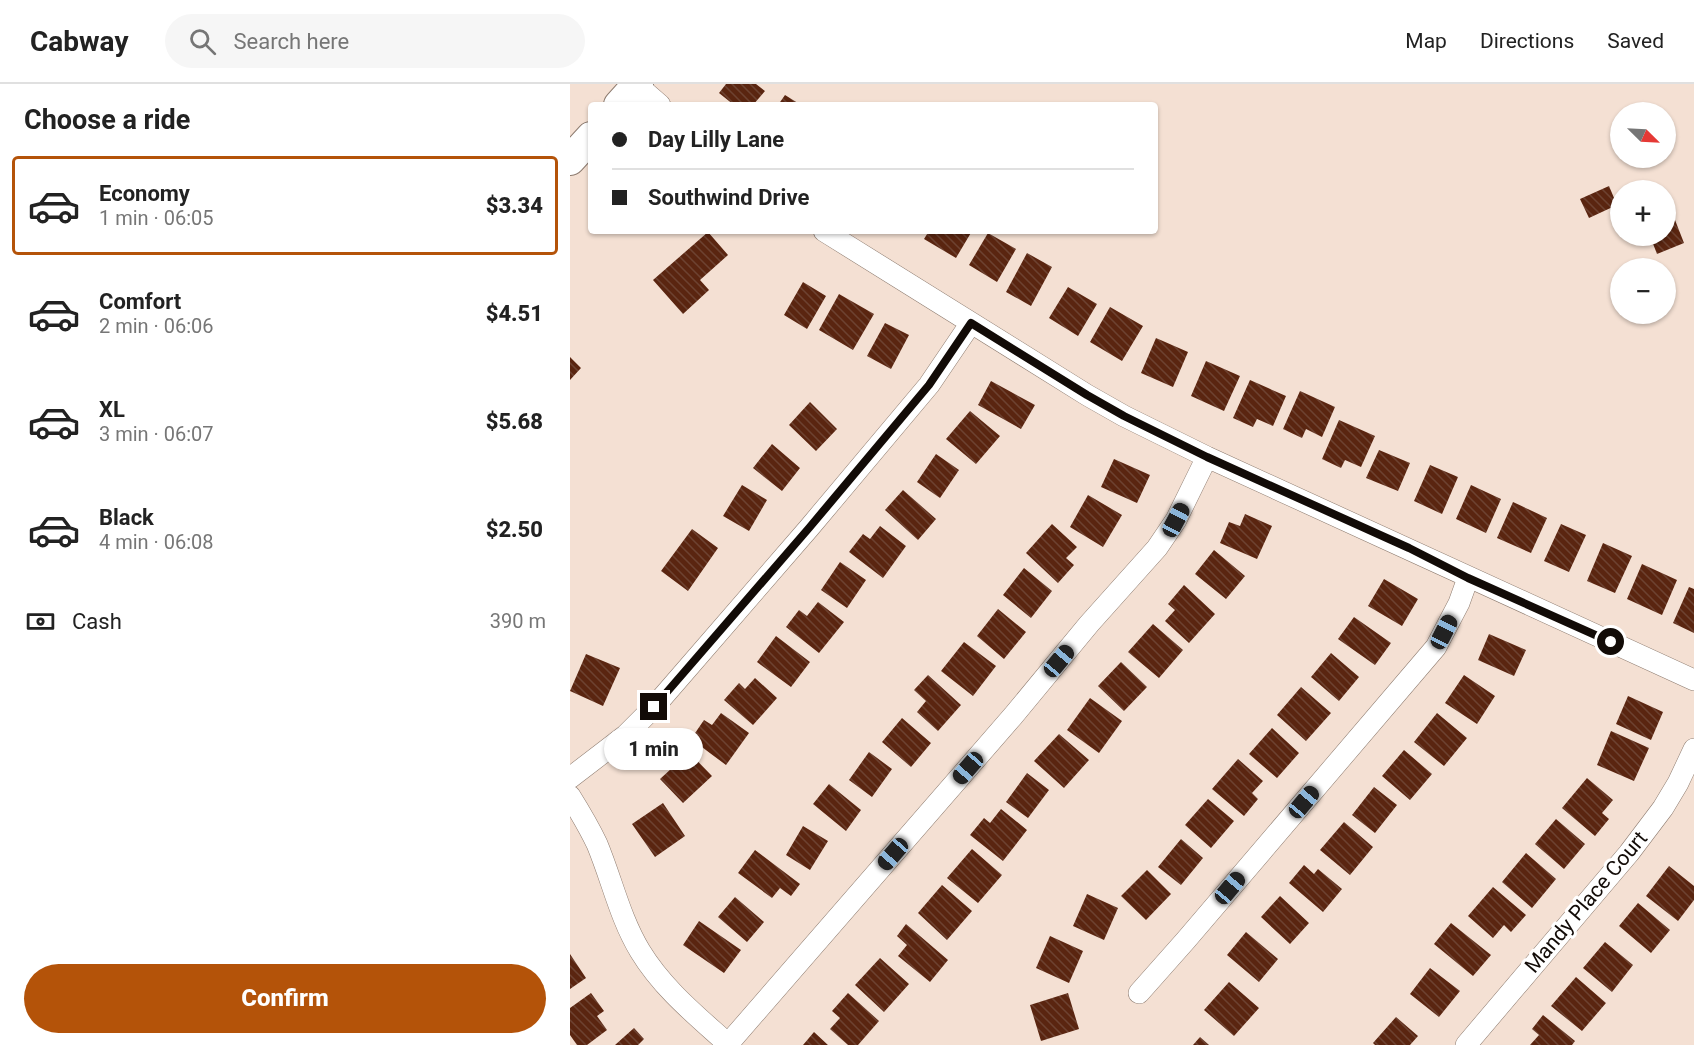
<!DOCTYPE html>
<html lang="en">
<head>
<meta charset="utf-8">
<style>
  :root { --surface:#fff; --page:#f6f6f6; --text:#222; --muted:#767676; --line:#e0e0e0; --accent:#b45309 }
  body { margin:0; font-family:Roboto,sans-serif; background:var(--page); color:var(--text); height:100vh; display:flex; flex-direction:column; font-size:22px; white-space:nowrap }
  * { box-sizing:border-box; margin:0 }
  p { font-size:20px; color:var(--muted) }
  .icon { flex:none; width:33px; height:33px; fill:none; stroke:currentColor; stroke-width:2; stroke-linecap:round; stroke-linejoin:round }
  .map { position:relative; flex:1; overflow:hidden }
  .panel { display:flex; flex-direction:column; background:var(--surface); width:570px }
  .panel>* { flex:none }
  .guide { position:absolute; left:18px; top:18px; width:570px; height:132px; border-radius:6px; box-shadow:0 2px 4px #0004; display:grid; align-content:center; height:132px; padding:0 24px; background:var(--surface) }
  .needle { width:39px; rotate:114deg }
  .controls { position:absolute; left:1040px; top:18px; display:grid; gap:12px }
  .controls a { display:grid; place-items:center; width:66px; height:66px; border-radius:50%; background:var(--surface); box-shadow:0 2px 4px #0004; font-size:30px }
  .end { position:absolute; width:27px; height:27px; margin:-14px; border:8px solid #120b07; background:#fff; box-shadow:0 0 0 3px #fff }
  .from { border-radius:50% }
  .bubble { position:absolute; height:42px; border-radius:21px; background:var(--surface); box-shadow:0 2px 4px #0004; font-size:20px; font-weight:800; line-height:42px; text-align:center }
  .car { position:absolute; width:18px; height:36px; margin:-18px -9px; border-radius:8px; box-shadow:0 0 4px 2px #0007; background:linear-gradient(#222 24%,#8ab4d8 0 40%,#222 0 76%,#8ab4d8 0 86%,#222 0) }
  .guide b { display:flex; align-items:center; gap:21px; height:57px; font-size:22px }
  .guide b+b { border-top:2px solid var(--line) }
  .guide i { width:15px; height:15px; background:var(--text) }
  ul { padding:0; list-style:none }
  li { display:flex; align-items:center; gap:18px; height:99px; margin:0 12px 9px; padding:0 12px; border:3px solid transparent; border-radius:6px }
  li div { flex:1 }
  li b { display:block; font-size:22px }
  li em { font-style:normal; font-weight:800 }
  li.on { border-color:var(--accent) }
  li>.icon { width:54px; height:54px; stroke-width:1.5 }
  h2 { padding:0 24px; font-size:27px; line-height:72px }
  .pay { display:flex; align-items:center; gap:15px; height:66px; padding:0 24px; font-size:22px }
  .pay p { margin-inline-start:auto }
  .primary-button { display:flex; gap:12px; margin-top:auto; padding:12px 24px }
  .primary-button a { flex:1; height:69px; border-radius:36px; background:var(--accent); color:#fff; font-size:24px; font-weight:800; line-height:69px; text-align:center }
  header { display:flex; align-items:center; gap:36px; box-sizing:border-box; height:84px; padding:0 30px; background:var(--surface); border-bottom:2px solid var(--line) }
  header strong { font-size:28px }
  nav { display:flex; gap:33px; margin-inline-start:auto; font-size:21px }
  .search { width:420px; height:54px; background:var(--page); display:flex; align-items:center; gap:15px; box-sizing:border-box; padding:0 21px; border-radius:33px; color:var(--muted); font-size:22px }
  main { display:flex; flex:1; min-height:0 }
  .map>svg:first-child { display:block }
  .building { fill:url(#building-back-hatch) }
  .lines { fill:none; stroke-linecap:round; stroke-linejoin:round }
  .minor-casing { stroke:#8d7b6f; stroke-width:22 }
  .secondary-casing { stroke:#8d7b6f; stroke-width:32 }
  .minor { stroke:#fff; stroke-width:21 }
  .secondary { stroke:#fff; stroke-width:30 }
  .route { stroke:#120b07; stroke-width:8 }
  .labels { text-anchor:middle; stroke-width:6; stroke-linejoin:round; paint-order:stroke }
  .street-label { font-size:21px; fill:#120b07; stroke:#fff }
</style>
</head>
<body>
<header>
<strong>Cabway</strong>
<div class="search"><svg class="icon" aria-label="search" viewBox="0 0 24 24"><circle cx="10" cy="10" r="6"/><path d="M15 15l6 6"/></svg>Search here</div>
<nav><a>Map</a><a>Directions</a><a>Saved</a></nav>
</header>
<main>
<section class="panel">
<h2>Choose a ride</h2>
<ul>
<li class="on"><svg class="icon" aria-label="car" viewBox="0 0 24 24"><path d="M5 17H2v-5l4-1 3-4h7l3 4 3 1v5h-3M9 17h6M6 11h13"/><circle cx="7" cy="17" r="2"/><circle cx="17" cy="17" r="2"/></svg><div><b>Economy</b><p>1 min · 06:05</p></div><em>$3.34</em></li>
<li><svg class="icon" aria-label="car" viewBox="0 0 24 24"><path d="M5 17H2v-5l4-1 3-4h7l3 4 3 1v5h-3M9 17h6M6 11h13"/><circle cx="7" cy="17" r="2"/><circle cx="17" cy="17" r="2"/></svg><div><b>Comfort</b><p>2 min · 06:06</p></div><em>$4.51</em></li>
<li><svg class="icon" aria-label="car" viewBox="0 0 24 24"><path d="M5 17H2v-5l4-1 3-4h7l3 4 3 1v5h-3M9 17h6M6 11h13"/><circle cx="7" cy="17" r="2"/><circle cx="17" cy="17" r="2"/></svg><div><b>XL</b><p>3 min · 06:07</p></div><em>$5.68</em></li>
<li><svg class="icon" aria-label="car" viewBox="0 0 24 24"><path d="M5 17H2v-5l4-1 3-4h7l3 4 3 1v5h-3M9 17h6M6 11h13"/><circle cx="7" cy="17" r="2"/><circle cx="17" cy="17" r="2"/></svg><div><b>Black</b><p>4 min · 06:08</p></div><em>$2.50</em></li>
</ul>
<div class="pay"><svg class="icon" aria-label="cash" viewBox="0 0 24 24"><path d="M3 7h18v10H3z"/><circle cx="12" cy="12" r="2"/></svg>Cash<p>390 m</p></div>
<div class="primary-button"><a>Confirm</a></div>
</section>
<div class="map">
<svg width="1124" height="961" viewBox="0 0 1124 961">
  <defs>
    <pattern id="building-back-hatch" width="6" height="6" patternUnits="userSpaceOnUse" patternTransform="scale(1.5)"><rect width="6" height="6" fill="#5a2510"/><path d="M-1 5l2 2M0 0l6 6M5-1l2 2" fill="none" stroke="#6d4231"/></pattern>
  </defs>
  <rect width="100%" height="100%" fill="#f4e0d3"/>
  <!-- building -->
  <path class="building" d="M156,0H186L195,7L183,21H164L149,9Z
    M215,11L231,21H208Z
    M1039,102L1047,121L1019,134L1010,115Z
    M1105,136L1114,159L1087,170L1080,152H1095V140Z
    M359,147H402L386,174L354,155Z
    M138,148L158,171L130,196L139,206L113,230L83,196Z
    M418,149L446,165L427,198L399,181Z
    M457,169L482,183L461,222L436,208Z
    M233,198L256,212L237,245L214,231Z
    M498,203L527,220L508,252L479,234Z
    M269,210L304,230L283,266L249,246Z
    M540,223L573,242L552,277L520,258Z
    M315,239L339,251L321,285L297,272Z
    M586,254L618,268L603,303L571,289Z
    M0,273L11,284L0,296Z
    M636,277L670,292L654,327L621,312Z
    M680,296L716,312L703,342L687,335L683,343L663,334Z
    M421,297L465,321L451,345L408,321Z
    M730,307L765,323L752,353L736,345L732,354L713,345Z
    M240,318L267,345L246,367L219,341Z
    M400,327L430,352L406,380L376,355Z
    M769,336L805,352L791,383L775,376L771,384L752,375Z
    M202,360L230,384L212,407L183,384Z
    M809,366L840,379L828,407L796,394Z
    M366,370L389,386L370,414L347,398Z
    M544,375L580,391L567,419L531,403Z
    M860,381L888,393L872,430L844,417Z
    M172,401L197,416L179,447L153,432Z
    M901,401L931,415L916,449L886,435Z
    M333,406L366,435L348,456L315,426Z
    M518,411L552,431L533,463L500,443Z
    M943,418L977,434L961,469L927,454Z
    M675,430L702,442L687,475L650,459L659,438L670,442Z
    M482,440L507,463L496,474L504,481L488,499L456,469Z
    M991,440L1016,451L999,488L974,477Z
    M310,442L336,462L313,494L279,468L293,450L300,455Z
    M122,445L148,464L118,507L91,487Z
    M1033,459L1062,472L1045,509L1017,497Z
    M644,466L675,492L656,515L625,490Z
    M270,478L296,496L277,524L251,506Z
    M1072,480L1107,496L1092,531L1057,515Z
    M454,484L482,507L461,534L433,511Z
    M814,495L848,515L832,542L798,522Z
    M614,501L645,530L619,559L595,537L605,526L598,520Z
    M1119,503L1124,505V549L1103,539Z
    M248,518L274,538L249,569L216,543L229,526L237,532Z
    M428,525L456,548L434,575L407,552Z
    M784,533L821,559L805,581L768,555Z
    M583,540L613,566L589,594L558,568Z
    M919,550L956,566L944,592L908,576Z
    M206,552L240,578L221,603L187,578Z
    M394,558L426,582L403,612L371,587Z
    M761,569L789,593L769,617L741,593Z
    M16,570L50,584L33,622L0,607Z
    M551,578L577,603L554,627L528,602Z
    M358,591L391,621L368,647L347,628L356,617L344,606Z
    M894,591L925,612L907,640L875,619Z
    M185,594L207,614L183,641L154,616L169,599L175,605Z
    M731,603L761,629L736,657L707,631Z
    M1058,612L1093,628L1081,656L1046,640Z
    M520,614L552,637L529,669L497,646Z
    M151,629L179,649L156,681L121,655L134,636L142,641Z
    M867,629L897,654L874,682L844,658Z
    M332,634L361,659L341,683L312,658Z
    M702,644L729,669L707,694L679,670Z
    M1041,647L1079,664L1064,697L1027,681Z
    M489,650L519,676L494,704L464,677Z
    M113,662L142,692L113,719L90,695L102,684L96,678Z
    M834,666L862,690L840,716L812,692Z
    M299,668L322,685L302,713L279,696Z
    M668,675L693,697L682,709L688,715L674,732L642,705Z
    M457,689L479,706L458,734L436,718Z
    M1017,694L1043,716L1032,729L1039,735L1025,752L992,724Z
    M259,700L291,726L276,747L243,720Z
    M804,703L827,721L805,749L782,731Z
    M638,715L664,737L641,764L615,741Z
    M93,719L115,752L85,773L62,740Z
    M431,725L457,746L433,777L400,751L414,734L420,739Z
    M986,735L1015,760L994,785L965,760Z
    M774,738L803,763L780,791L750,766Z
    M233,742L258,757L240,786L216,771Z
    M611,755L633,774L611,801L588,783Z
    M402,765L432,791L408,819L377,794Z
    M185,766L230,800L221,812L210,804L202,814L168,789Z
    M956,769L986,795L962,824L932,798Z
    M734,781L744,790L748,785L772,805L753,828L719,799Z
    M1099,782L1124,802V816L1108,837L1076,812Z
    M577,786L601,810L576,836L551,812Z
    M372,801L402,827L377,856L348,829Z
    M923,803L956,831L941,848L934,841L923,854L898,832Z
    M517,810L548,824L534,856L503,842Z
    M710,812L739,839L720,860L691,833Z
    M165,813L194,838L177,858L148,833Z
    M1068,819L1100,846L1081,869L1049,842Z
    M129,837L171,866L154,889L113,861Z
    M881,839L921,871L903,892L864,860Z
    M336,840L378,876L360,898L328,872L337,861L327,852Z
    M676,848L708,875L689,898L657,871Z
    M480,852L513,867L499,899L466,884Z
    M1035,858L1063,881L1042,908L1013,884Z
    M0,870L16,894L0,905Z
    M310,874L339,900L314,928L285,901Z
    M860,884L890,907L869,933L840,910Z
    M1006,893L1036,919L1012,947L981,922Z
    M659,898L689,924L664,952L634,926Z
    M21,909L34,927L27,932L37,946L17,961H7L0,951V924Z
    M278,909L309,937L288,961H278L260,945L270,934L262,927Z
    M498,909L509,945L471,957L460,921Z
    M973,931L1005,957L1002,961H960L969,951L962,945Z
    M826,933L848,952L840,961H805L803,959Z
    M64,944L74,955L68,961H45Z
    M244,948L258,961H233Z
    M630,953L639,961H623Z"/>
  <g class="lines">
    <defs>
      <path id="minor" d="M67,1L90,21
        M254,147L517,311L554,332L637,373L1124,596
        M0,694L56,651L84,623L239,444L359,301L401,239
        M0,712C10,728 19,743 27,760C42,796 50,834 70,867C93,905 127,932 159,961
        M569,909L616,856L866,563L889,519L898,494
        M158,960L443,632L519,540L587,464L606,436L637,373
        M896,961L1059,769L1093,724L1108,699L1124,665"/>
      <path id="secondary" d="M49,21L68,0
        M0,76L21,53"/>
    </defs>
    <!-- minor casing -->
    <use href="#minor" class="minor-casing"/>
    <!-- secondary casing -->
    <use href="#secondary" class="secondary-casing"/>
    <!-- minor -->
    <use href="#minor" class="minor"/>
    <!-- secondary -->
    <use href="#secondary" class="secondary"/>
  </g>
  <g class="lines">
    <!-- route -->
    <path class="route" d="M84,623L239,444L359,301L401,239L517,311L554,332L637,373L839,464L898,494L1041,558"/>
  </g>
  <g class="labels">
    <!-- street labels -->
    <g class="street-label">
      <text transform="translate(1016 818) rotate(-50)" y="7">Mandy Place Court</text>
    </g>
  </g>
</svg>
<div class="controls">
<a><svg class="needle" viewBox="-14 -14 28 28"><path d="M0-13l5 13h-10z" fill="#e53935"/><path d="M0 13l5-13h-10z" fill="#767676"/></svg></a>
<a>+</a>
<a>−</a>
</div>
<i class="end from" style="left:1041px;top:558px"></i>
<i class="end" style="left:84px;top:623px"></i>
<div class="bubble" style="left:34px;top:644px;width:99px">1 min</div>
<i class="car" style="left:606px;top:436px;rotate:28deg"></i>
<i class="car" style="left:874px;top:548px;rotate:27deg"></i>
<i class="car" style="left:489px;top:577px;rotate:40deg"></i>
<i class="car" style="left:398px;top:684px;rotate:221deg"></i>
<i class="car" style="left:734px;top:718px;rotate:40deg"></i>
<i class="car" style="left:323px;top:770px;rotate:221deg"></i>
<i class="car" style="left:660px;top:804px;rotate:40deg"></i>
<div class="guide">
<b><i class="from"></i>Day Lilly Lane</b>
<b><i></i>Southwind Drive</b>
</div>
</div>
</main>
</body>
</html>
